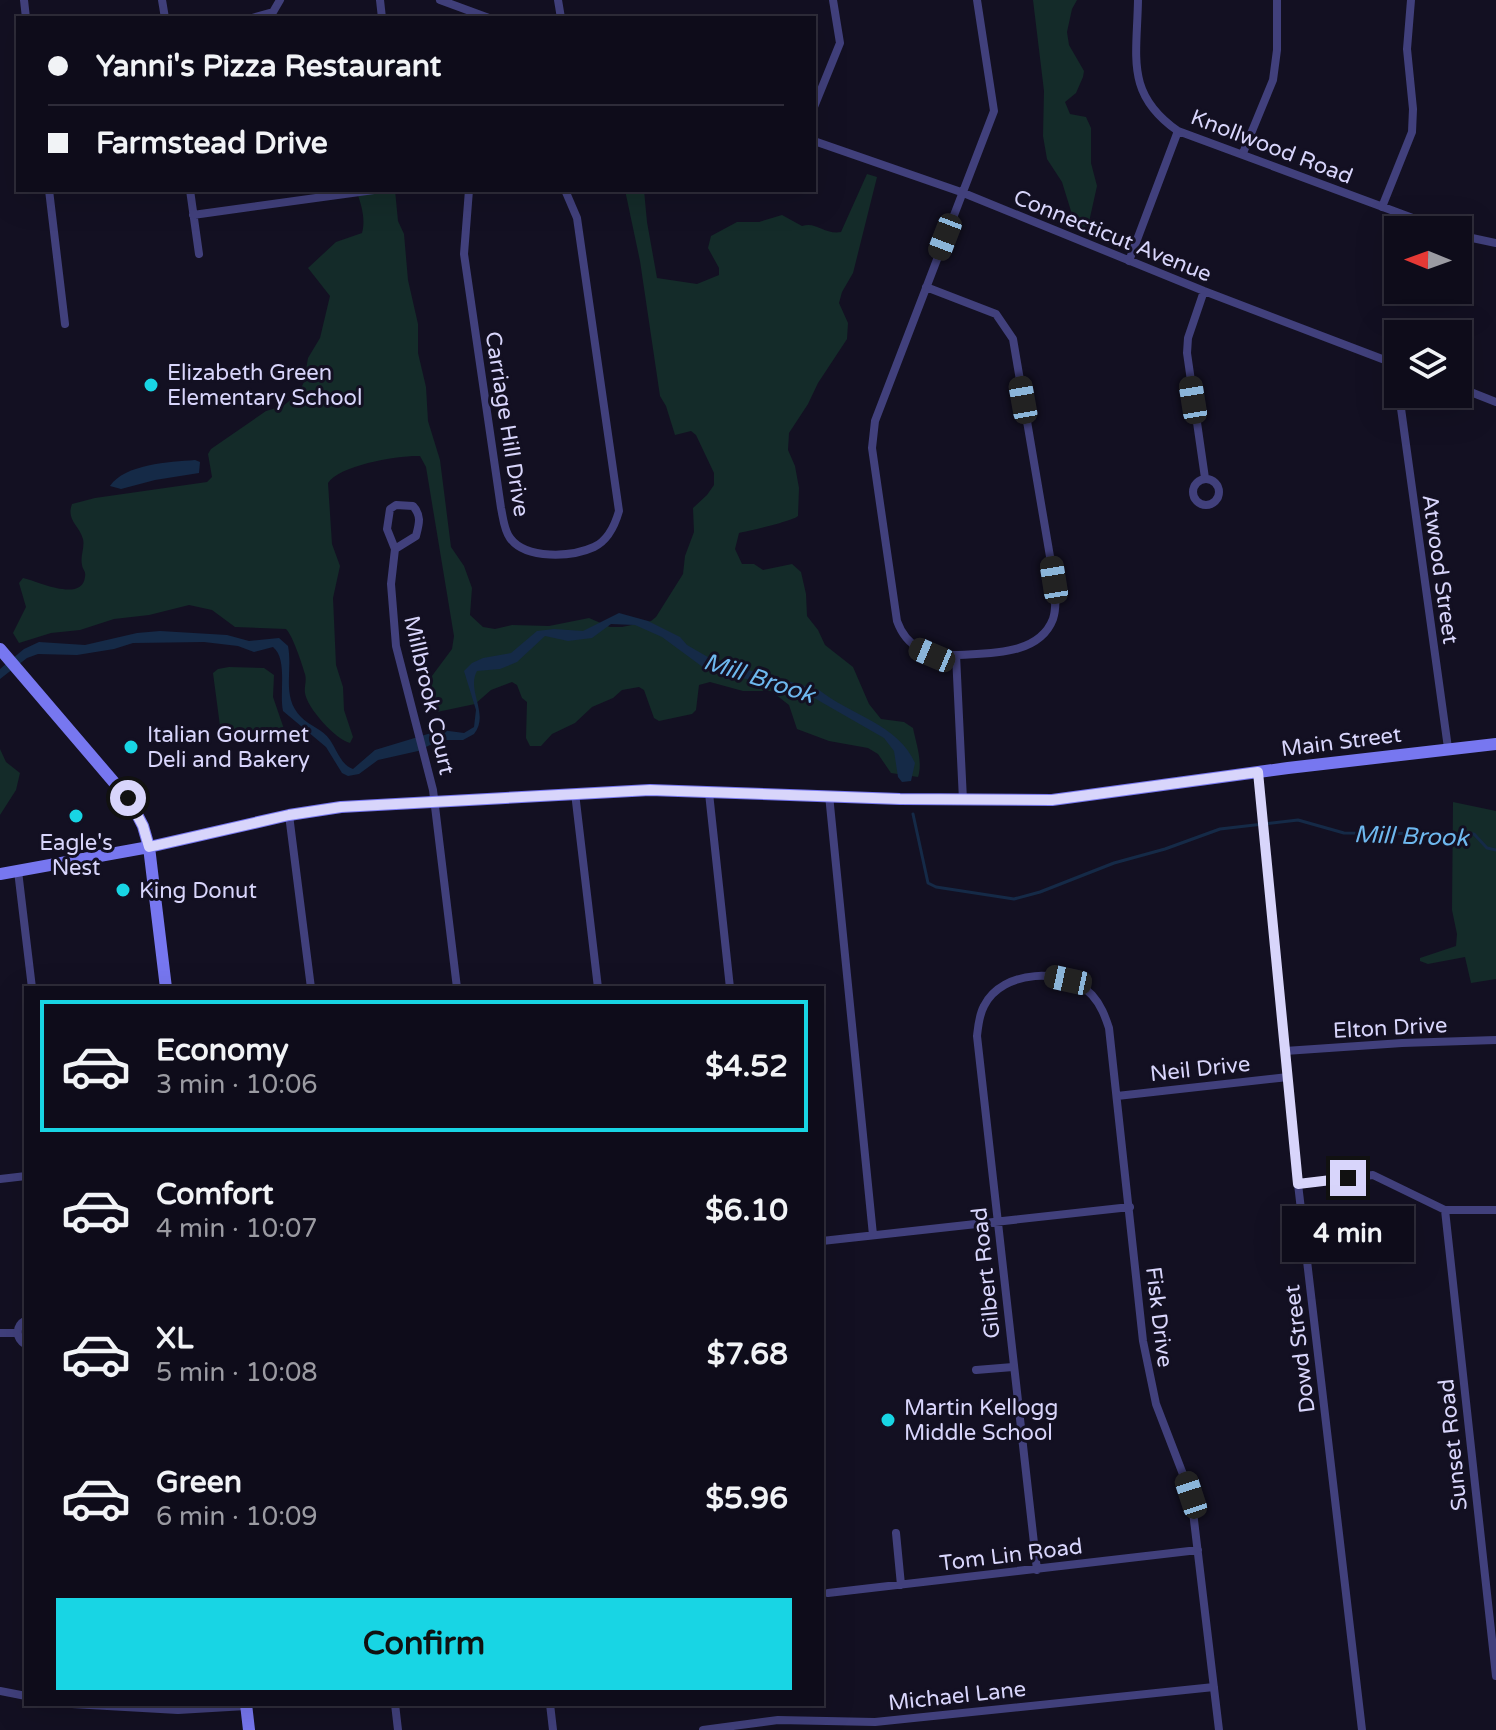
<!DOCTYPE html>
<html lang="en">
<head>
<meta charset="utf-8">
<style>
  :root { --surface:#0e0c1a; --page:#171523; --text:#f1f3f6; --muted:#9b9ba2; --line:#2e2c39; --accent:#18d5e4 }
  body { margin:0; font-family:"Varela Round",sans-serif; background:var(--page); color:var(--text); height:100vh; display:flex; flex-direction:column; font-size:30px; white-space:nowrap }
  * { box-sizing:border-box; margin:0 }
  p { font-size:26px; color:var(--muted) }
  .icon { flex:none; width:44px; height:44px; fill:none; stroke:currentColor; stroke-width:2; stroke-linecap:round; stroke-linejoin:round }
  .map { position:relative; flex:1; overflow:hidden }
  .panel { position:absolute; left:24px; top:986px; width:800px; height:720px; display:flex; flex-direction:column; background:var(--surface); border-radius:0px; box-shadow:0 8px 32px #0002,0 0 0 2px var(--line) }
  .panel>* { flex:none }
  .hud { position:absolute; left:16px; top:16px; width:800px; height:176px; border-radius:0px; box-shadow:0 8px 32px #0002,0 0 0 2px var(--line); display:grid; align-content:center; height:176px; padding:0 32px; background:var(--surface) }
  .needle { width:52px; rotate:271deg }
  .tools { position:absolute; left:1384px; top:216px; display:grid; gap:16px }
  .tools a { display:grid; place-items:center; width:88px; height:88px; border-radius:0px; background:var(--surface); box-shadow:0 8px 32px #0002,0 0 0 2px var(--line); font-size:40px }
  .end { position:absolute; width:36px; height:36px; margin:-18px; border:10px solid #d8d5fb; background:#111; box-shadow:0 0 0 4px #111 }
  .from { border-radius:50% }
  .bubble { position:absolute; height:56px; border-radius:0px; background:var(--surface); box-shadow:0 8px 32px #0002,0 0 0 2px var(--line); font-size:26px; font-weight:700; line-height:56px; text-align:center }
  .car { position:absolute; width:24px; height:48px; margin:-24px -12px; border-radius:10px; box-shadow:0 0 6px 2px #0007; background:linear-gradient(#222 24%,#8ab4d8 0 40%,#222 0 76%,#8ab4d8 0 86%,#222 0) }
  .hud b { display:flex; align-items:center; gap:28px; height:76px; font-size:30px }
  .hud b+b { border-top:2px solid var(--line) }
  .hud i { width:20px; height:20px; background:var(--text) }
  ul { padding:14px 0 0; list-style:none }
  li { display:flex; align-items:center; gap:24px; height:132px; margin:0 16px 12px; padding:0 16px; border:4px solid transparent; border-radius:0px }
  li div { flex:1 }
  li b { display:block; font-size:30px }
  li em { font-style:normal; font-weight:700 }
  li.on { border-color:var(--accent) }
  li>.icon { width:72px; height:72px; stroke-width:1.5 }
  .button { display:flex; gap:16px; margin-top:auto; padding:16px 32px }
  .button a { flex:1; height:92px; border-radius:0px; background:var(--accent); color:#111; font-size:32px; font-weight:700; line-height:92px; text-align:center }
  .map>svg:first-child { display:block }
  .green { fill:#142b29 }
  .water { fill:#152a47 }
  .lines { fill:none; stroke-linecap:round; stroke-linejoin:round }
  .stream { stroke:#152a47; stroke-width:3 }
  .street { stroke:#41407c; stroke-width:8 }
  .secondary { stroke:#7777f0; stroke-width:12 }
  .route { stroke:#d8d5fb; stroke-width:10 }
  .poi-dot { fill:#18d5e4; stroke:#131022; stroke-width:3 }
  .labels { text-anchor:middle; stroke-width:6; stroke-linejoin:round; paint-order:stroke }
  .street-label { font-size:22px; fill:#d8d5fb; stroke:#131022 }
  .poi-label { font-size:22px; fill:#d8d5fb; stroke:#131022; text-anchor:start }
  .water-label { font-size:24px; font-style:italic; fill:#6eb8ef; stroke:#131022 }
</style>
</head>
<body>
<div class="map">
<svg width="1496" height="1730" viewBox="0 0 1496 1730">
  <rect width="100%" height="100%" fill="#131022"/>
  <!-- green -->
  <path class="green" d="M1033,0H1077L1072,9L1067,32L1069,45L1084,71L1083,77L1076,93L1065,102L1070,114L1086,117L1091,128V163L1097,186L1087,231L1075,224L1062,182L1047,159L1043,136L1044,91Z
    M867,174L877,177L853,273L842,292L839,303L848,323L847,339L818,383L808,404L789,433L788,450L795,466L799,488L798,516C793,521 749,531 739,533L735,549L742,564H754L763,570L792,564L801,572L806,594L807,616L818,630L825,645L853,667L869,704L881,719L904,722L913,728C916,743 923,762 918,777L891,773L878,754L868,748L829,741L797,729L789,705L771,691H743L710,682L699,685L696,710L692,714L659,721L654,718L644,690L639,687L622,690L613,698L592,707L575,723L552,734L541,746H530L526,738L527,702L522,698L517,685L512,682L491,690L475,704L437,712L424,700L423,688L452,649L454,636L426,467L420,456C400,455 339,465 328,483L332,544L340,566L333,598L336,665L343,687L344,710L353,737L350,743C336,740 307,708 305,693C304,687 307,681 305,674C302,664 293,636 286,629L235,627L212,610L189,605L149,615L114,619L80,630L51,633L19,643L13,633L26,607L19,583L23,578C37,581 82,603 85,577C86,570 83,571 82,565C80,556 85,547 83,539C79,525 66,520 72,504L95,498L207,482L212,477L208,454L211,449L266,411L283,406L298,394L304,382L308,358L320,338L330,296L308,268L336,242L362,233C366,219 361,203 356,190H395L398,221L404,234L408,280L418,324V353L426,387L428,421L440,460L451,547L464,566L472,588L470,615L483,627L495,629L512,625L549,626L589,618L610,627H622L651,621L656,617L683,574L685,556L694,532L693,508L707,495L714,485V473L696,435L691,431L675,435L666,406L660,396L640,261L625,190H644L647,222L657,278L697,284L719,275V268L708,248L711,236L737,222H759L782,215L802,226C816,221 825,235 841,232Z
    M229,667L264,668L274,675L273,697L284,729L281,741L224,730L220,726L213,673L218,669Z
    M0,749L6,762L20,773L16,790L0,815Z
    M1453,802L1496,811V979L1471,983L1465,957L1428,964L1420,961V958L1456,946L1457,934L1452,910Z"/>
  <!-- water -->
  <path class="water" d="M195,460L200,462L199,473L155,480L121,489L110,486C125,464 169,462 195,460Z
    M619,613L648,621L680,637L687,645L713,660L819,690C849,714 899,725 915,763L911,781L902,782L898,777L894,751L884,738L809,695L704,668L662,637L635,625L611,624L592,638L568,641L545,636L517,662L500,669L477,671C466,691 490,714 474,734L463,740H440L418,751L378,760L359,774L348,776L342,773L326,747L283,711C279,693 288,659 273,647L254,652L238,646L204,642L133,643L114,649L77,655L38,654L27,658L0,679V669L24,649L39,642L85,645L137,633L160,631L227,635L249,641L279,638L288,646C293,671 281,697 301,717C309,726 323,729 330,740C337,750 341,765 353,769L375,750L441,730L464,733L474,727L476,710L464,671L472,663L483,658L511,653L537,631L554,629L583,631Z"/>
  <g class="lines">
    <!-- stream -->
    <path class="stream" d="M913,814L928,883L936,887L1014,899L1040,892L1114,863L1165,849L1220,829L1298,820L1344,833L1474,834L1487,848L1496,850"/>
    <!-- street -->
    <path class="street" d="M24,0L26,18
      M162,0L165,18
      M380,0L382,18
      M440,0L489,18
      M558,0L561,18
      M1138,0C1137,58 1125,94 1178,131L1445,230
      M252,18L273,12L280,0
      M814,107L840,43L833,0
      M814,141L961,192L1204,291L1398,365
      M1243,153L1273,80L1277,50V0
      M49,190L65,324
      M190,190L199,254
      M469,190L464,254L501,508C503,517 504,530 510,538C526,560 572,557 594,547C607,541 615,525 619,511L577,218L565,190
      M1382,207L1412,132L1413,109L1407,49L1411,0
      M193,215L374,190
      M1458,235L1496,243
      M1129,261L1178,131
      M926,287L996,314L1013,339L1054,580C1055,592 1057,607 1053,619C1039,656 988,653 956,655
      M1204,291L1188,338L1187,353L1205,478
      M1398,382V387
      M1458,387L1496,402
      M1399,394L1448,748
      M1193 492a13 13 0 1 1 26 0a13 13 0 1 1-26 0Z
      M395,549L387,529L390,509L396,505L413,506C422,516 419,524 416,536L395,549L391,584L396,646L433,790L457,988
      M1258,772L1298,1184L1362,1730
      M575,793L598,988
      M709,793L730,988
      M829,795L873,1235
      M963,800L956,655C929,656 907,649 897,621L872,448L875,421L994,111L977,0
      M289,815L311,988
      M18,871L32,988
      M1285,1051L1402,1043L1496,1040
      M1117,1096L1288,1077
      M0,1179L26,1176
      M1298,1184L1373,1175L1445,1210H1496
      M1445,1210L1496,1676
      M822,1241L1130,1207
      M26,1320C15,1326 15,1338 26,1345
      M0,1333H17
      M976,1370L1013,1367
      M896,1533L901,1585
      M1037,1570L977,1036C978,1027 979,1015 984,1006C1002,969 1066,967 1092,995C1101,1005 1105,1016 1109,1028L1143,1341L1156,1404L1191,1495L1219,1730
      M828,1593L1198,1550
      M0,1691L26,1696
      M72,1704L178,1710L246,1706
      M395,1704L398,1730
      M550,1704L553,1730
      M703,1730L778,1720L875,1722L1214,1687"/>
    <!-- secondary -->
    <path class="secondary" d="M0,649L130,801L143,826L149,847L166,988
      M0,874L149,847L289,815L341,807L650,790L900,799L1052,800L1288,768L1496,744
      M246,1704L249,1730"/>
  </g>
  <g class="lines">
    <!-- route -->
    <path class="route" d="M128,798L143,826L149,847L289,815L341,807L650,790L900,799L1052,800L1258,772L1298,1184L1348,1178"/>
  </g>
  <!-- markers -->
  <g class="poi-dot">
    <circle cx="151" cy="385" r="8"/>
    <circle cx="131" cy="747" r="8"/>
    <circle cx="76" cy="816" r="8"/>
    <circle cx="123" cy="890" r="8"/>
    <circle cx="888" cy="1420" r="8"/>
  </g>
  <g class="labels">
    <!-- street labels -->
    <g class="street-label">
      <text transform="translate(1272 146) rotate(21)" y="8">Knollwood Road</text>
      <text transform="translate(1113 235) rotate(22)" y="8">Connecticut Avenue</text>
      <text transform="translate(508 424) rotate(81)" y="8">Carriage Hill Drive</text>
      <text transform="translate(1441 569) rotate(82)" y="8">Atwood Street</text>
      <text transform="translate(430 695) rotate(77)" y="8">Millbrook Court</text>
      <text transform="translate(1341 741) rotate(-7)" y="8">Main Street</text>
      <text transform="translate(1390 1027) rotate(-3)" y="8">Elton Drive</text>
      <text transform="translate(1200 1068) rotate(-6)" y="8">Neil Drive</text>
      <text transform="translate(985 1273) rotate(-96)" y="8">Gilbert Road</text>
      <text transform="translate(1160 1317) rotate(83)" y="8">Fisk Drive</text>
      <text transform="translate(1299 1349) rotate(-97)" y="8">Dowd Street</text>
      <text transform="translate(1452 1445) rotate(-96)" y="8">Sunset Road</text>
      <text transform="translate(1011 1554) rotate(-7)" y="8">Tom Lin Road</text>
      <text transform="translate(957 1695) rotate(-6)" y="8">Michael Lane</text>
    </g>
    <!-- poi labels -->
    <g class="poi-label">
      <text x="167" y="380">Elizabeth Green<tspan x="167" dy="25">Elementary School</tspan></text>
      <text x="147" y="742">Italian Gourmet<tspan x="147" dy="25">Deli and Bakery</tspan></text>
      <text x="76" y="850" text-anchor="middle">Eagle's<tspan x="76" dy="25">Nest</tspan></text>
      <text x="139" y="898">King Donut</text>
      <text x="904" y="1415">Martin Kellogg<tspan x="904" dy="25">Middle School</tspan></text>
    </g>
    <!-- water labels -->
    <g class="water-label">
      <text transform="translate(759 678) rotate(18)" y="8">Mill Brook</text>
      <text transform="translate(1411 836) rotate(2)" y="8">Mill Brook</text>
    </g>
  </g>
</svg>
<div class="tools">
<a><svg class="needle" viewBox="-14 -14 28 28"><path d="M0-13l5 13h-10z" fill="#e53935"/><path d="M0 13l5-13h-10z" fill="#9b9ba2"/></svg></a>
<a><svg class="icon" aria-label="layers" viewBox="0 0 24 24"><path d="M12 4l9 5-9 5-9-5zM3 14l9 5 9-5"/></svg></a>
</div>
<i class="end from" style="left:128px;top:798px"></i>
<i class="end" style="left:1348px;top:1178px"></i>
<div class="bubble" style="left:1282px;top:1206px;width:132px">4 min</div>
<i class="car" style="left:945px;top:237px;rotate:201deg"></i>
<i class="car" style="left:1023px;top:400px;rotate:350deg"></i>
<i class="car" style="left:1193px;top:400px;rotate:351deg"></i>
<i class="car" style="left:1054px;top:580px;rotate:351deg"></i>
<i class="car" style="left:932px;top:655px;rotate:293deg"></i>
<i class="car" style="left:1068px;top:980px;rotate:282deg"></i>
<i class="car" style="left:1191px;top:1495px;rotate:342deg"></i>
<div class="hud">
<b><i class="from"></i>Yanni's Pizza Restaurant</b>
<b><i></i>Farmstead Drive</b>
</div>
<section class="panel">
<ul>
<li class="on"><svg class="icon" aria-label="car" viewBox="0 0 24 24"><path d="M5 17H2v-5l4-1 3-4h7l3 4 3 1v5h-3M9 17h6M6 11h13"/><circle cx="7" cy="17" r="2"/><circle cx="17" cy="17" r="2"/></svg><div><b>Economy</b><p>3 min · 10:06</p></div><em>$4.52</em></li>
<li><svg class="icon" aria-label="car" viewBox="0 0 24 24"><path d="M5 17H2v-5l4-1 3-4h7l3 4 3 1v5h-3M9 17h6M6 11h13"/><circle cx="7" cy="17" r="2"/><circle cx="17" cy="17" r="2"/></svg><div><b>Comfort</b><p>4 min · 10:07</p></div><em>$6.10</em></li>
<li><svg class="icon" aria-label="car" viewBox="0 0 24 24"><path d="M5 17H2v-5l4-1 3-4h7l3 4 3 1v5h-3M9 17h6M6 11h13"/><circle cx="7" cy="17" r="2"/><circle cx="17" cy="17" r="2"/></svg><div><b>XL</b><p>5 min · 10:08</p></div><em>$7.68</em></li>
<li><svg class="icon" aria-label="car" viewBox="0 0 24 24"><path d="M5 17H2v-5l4-1 3-4h7l3 4 3 1v5h-3M9 17h6M6 11h13"/><circle cx="7" cy="17" r="2"/><circle cx="17" cy="17" r="2"/></svg><div><b>Green</b><p>6 min · 10:09</p></div><em>$5.96</em></li>
</ul>
<div class="button"><a>Confirm</a></div>
</section>
</div>
</body>
</html>
